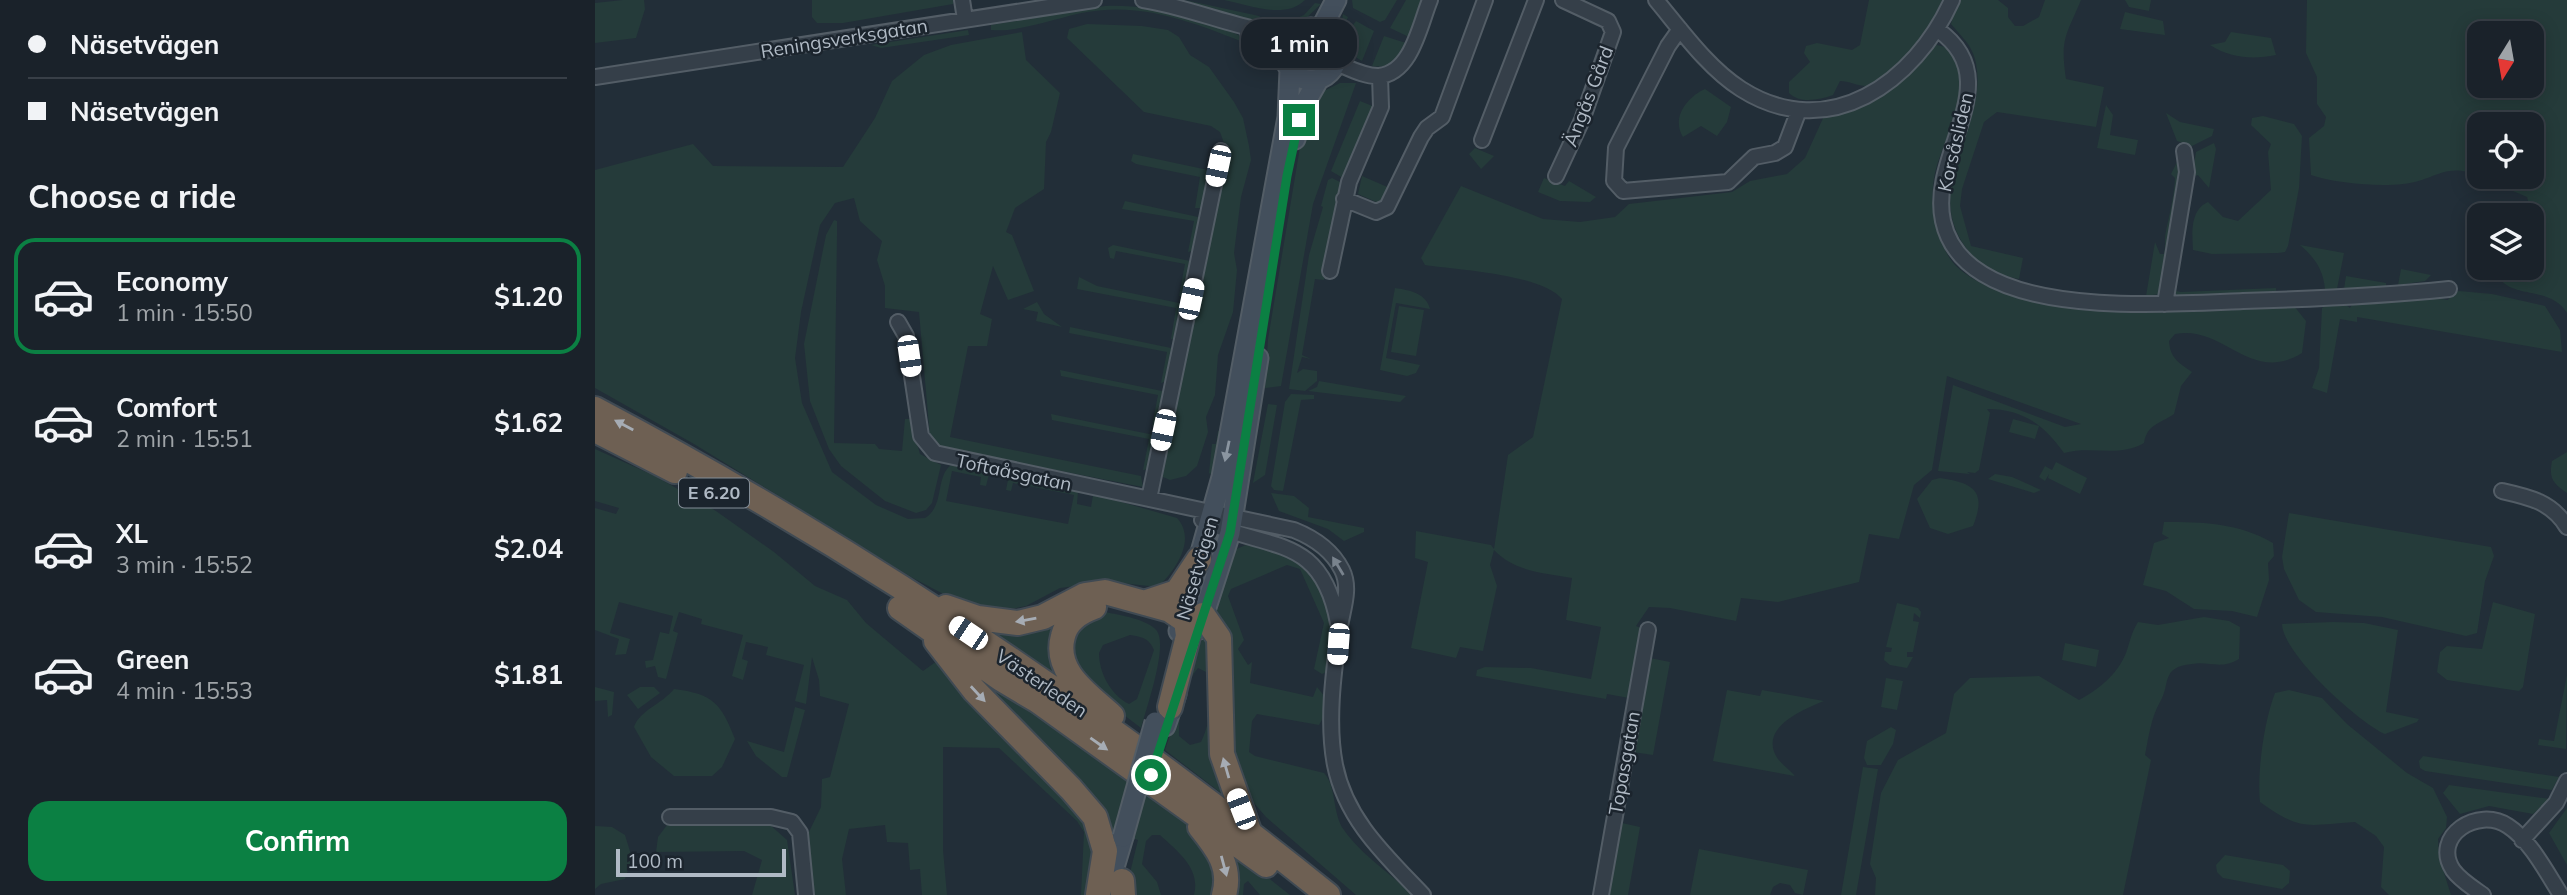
<!DOCTYPE html>
<html lang="en">
<head>
<meta charset="utf-8">
<style>
  :root { --surface:#1a222a; --page:#232a32; --text:#f1f3f6; --muted:#9fa4a8; --line:#383f47; --accent:#0b8043 }
  body { margin:0; font-family:Mulish,sans-serif; background:var(--page); color:var(--text); height:100vh; display:flex; flex-direction:column; font-size:26px; white-space:nowrap }
  * { box-sizing:border-box; margin:0 }
  p { font-size:23px; color:var(--muted) }
  .icon { flex:none; width:38px; height:38px; fill:none; stroke:currentColor; stroke-width:2; stroke-linecap:round; stroke-linejoin:round }
  .map { position:relative; flex:1; overflow:hidden }
  .details { display:flex; flex-direction:column; background:var(--surface); width:595px }
  .details>* { flex:none }
  .hud { display:grid; align-content:center; height:154px; padding:0 28px; background:var(--surface) }
  .needle { width:46px; rotate:191deg }
  .tools { position:absolute; left:1872px; top:21px; display:grid; gap:14px }
  .tools a { display:grid; place-items:center; width:77px; height:77px; border-radius:14px; background:var(--surface); box-shadow:0 4px 18px #0003,0 0 0 2px var(--line); font-size:35px }
  .scale { position:absolute; left:21px; bottom:18px; width:170px; box-sizing:border-box; padding-left:7px; border:4px solid #b0bac5; border-top:0; font-size:19px; line-height:24px; white-space:nowrap; color:#b0bac5; -webkit-text-stroke:5px #1b242d; paint-order:stroke }
  .end { position:absolute; width:32px; height:32px; margin:-16px; border:9px solid #0b8043; background:#fff; box-shadow:0 0 0 4px #fff }
  .from { border-radius:50% }
  .bubble { position:absolute; height:49px; border-radius:21px; background:var(--surface); box-shadow:0 4px 18px #0003,0 0 0 2px var(--line); font-size:23px; font-weight:700; line-height:49px; text-align:center }
  .car { position:absolute; width:21px; height:42px; margin:-21px -10px; border-radius:9px; box-shadow:0 0 5px 2px #0007; background:linear-gradient(#fff 24%,#345 0 40%,#fff 0 76%,#345 0 86%,#fff 0) }
  .hud b { display:flex; align-items:center; gap:24px; height:66px; font-size:26px }
  .hud b+b { border-top:2px solid var(--line) }
  .hud i { width:18px; height:18px; background:var(--text) }
  ul { padding:0; list-style:none }
  li { display:flex; align-items:center; gap:21px; height:116px; margin:0 14px 10px; padding:0 14px; border:4px solid transparent; border-radius:21px }
  li div { flex:1 }
  li b { display:block; font-size:26px }
  li em { font-style:normal; font-weight:700 }
  li.on { border-color:var(--accent) }
  li>.icon { width:63px; height:63px; stroke-width:1.5 }
  h2 { padding:0 28px; font-size:32px; line-height:84px }
  .action { display:flex; gap:14px; margin-top:auto; padding:14px 28px }
  .action a { flex:1; height:80px; border-radius:21px; background:var(--accent); color:#fff; font-size:28px; font-weight:700; line-height:80px; text-align:center }
  main { display:flex; flex:1; min-height:0 }
  .map>svg:first-child { display:block }
  .green { fill:#253b3a; fill-rule:evenodd }
  .lines { fill:none; stroke-linecap:round; stroke-linejoin:round }
  .street-casing { stroke:#535d66; stroke-width:18 }
  .secondary-casing { stroke:#535d66; stroke-width:23 }
  .highway-casing { stroke:#404a53; stroke-width:28 }
  .street { stroke:#353f49; stroke-width:14 }
  .secondary { stroke:#434f5c; stroke-width:19 }
  .highway { stroke:#6e6053; stroke-width:24 }
  .secondary-bridge-casing { stroke:#535d66; stroke-width:23; stroke-linecap:butt }
  .secondary-bridge { stroke:#434f5c; stroke-width:19 }
  .oneway { fill:#a6acb4 }
  .oneway2 { fill:#8a95a0 }
  .oneway3 { fill:#79838d }
  .route { stroke:#0b8043; stroke-width:9 }
  .labels { text-anchor:middle; stroke-width:5; stroke-linejoin:round; paint-order:stroke }
  .shield { fill:#1b242d; stroke:#838d97; stroke-width:2 }
  .shield-label { font-size:18px; font-weight:bold; fill:#b0bac5 }
  .street-label { font-size:19px; fill:#b0bac5; stroke:#1b242d }
</style>
</head>
<body>
<main>
<section class="details">
<div class="hud">
<b><i class="from"></i>Näsetvägen</b>
<b><i></i>Näsetvägen</b>
</div>
<h2>Choose a ride</h2>
<ul>
<li class="on"><svg class="icon" aria-label="car" viewBox="0 0 24 24"><path d="M5 17H2v-5l4-1 3-4h7l3 4 3 1v5h-3M9 17h6M6 11h13"/><circle cx="7" cy="17" r="2"/><circle cx="17" cy="17" r="2"/></svg><div><b>Economy</b><p>1 min · 15:50</p></div><em>$1.20</em></li>
<li><svg class="icon" aria-label="car" viewBox="0 0 24 24"><path d="M5 17H2v-5l4-1 3-4h7l3 4 3 1v5h-3M9 17h6M6 11h13"/><circle cx="7" cy="17" r="2"/><circle cx="17" cy="17" r="2"/></svg><div><b>Comfort</b><p>2 min · 15:51</p></div><em>$1.62</em></li>
<li><svg class="icon" aria-label="car" viewBox="0 0 24 24"><path d="M5 17H2v-5l4-1 3-4h7l3 4 3 1v5h-3M9 17h6M6 11h13"/><circle cx="7" cy="17" r="2"/><circle cx="17" cy="17" r="2"/></svg><div><b>XL</b><p>3 min · 15:52</p></div><em>$2.04</em></li>
<li><svg class="icon" aria-label="car" viewBox="0 0 24 24"><path d="M5 17H2v-5l4-1 3-4h7l3 4 3 1v5h-3M9 17h6M6 11h13"/><circle cx="7" cy="17" r="2"/><circle cx="17" cy="17" r="2"/></svg><div><b>Green</b><p>4 min · 15:53</p></div><em>$1.81</em></li>
</ul>
<div class="action"><a>Confirm</a></div>
</section>
<div class="map">
<svg width="1972" height="895" viewBox="0 0 1972 895">
  <rect width="100%" height="100%" fill="#222e38"/>
  <!-- green -->
  <path class="green" d="M28,0H49L50,9L41,38L0,43V3Z
    M217,0H359L358,4L248,23H222L217,17Z
    M590,0L664,16L674,26L634,16Z
    M629,0H710C690,20 654,5 629,0Z
    M757,0H802L790,20L785,22L758,8Z
    M811,0H828L814,37L795,28Z
    M1274,0H1347C1336,25 1302,83 1272,86C1262,86 1254,81 1245,81L1238,95C1224,100 1205,104 1194,93V82L1215,62L1209,53L1211,46L1222,43L1257,50L1265,45Z
    M1363,0H1403L1413,8V17L1420,26H1428L1444,17L1450,0H1486C1471,36 1465,38 1471,79L1509,87L1501,127L1402,112L1389,122L1367,189L1365,206L1376,246L1428,258L1424,279C1400,275 1380,263 1367,242C1329,180 1396,123 1380,59C1376,44 1366,36 1356,24Z
    M1530,0H1556L1554,11L1534,7Z
    M1712,0H1972V313C1956,286 1919,299 1904,278L1908,268H1937V215L1932,197L1885,177H1937V124H1885V177C1851,160 1840,181 1808,184C1782,187 1740,183 1716,175L1714,138L1729,126L1731,117L1722,104V77L1711,53ZM1885,33H1937V86H1885Z
    M720,3L726,4L703,26L689,28L690,23L709,15Z
    M510,6C557,4 627,19 665,49C611,27 552,1 492,12C464,17 423,33 396,30V25Z
    M1530,12L1568,21L1570,35L1525,29Z
    M748,14L753,17L751,22L758,25L761,21L779,31L767,61C746,48 744,38 748,14Z
    M492,24L547,26L573,30L584,37L595,55L614,67L639,102L648,118L654,146L656,160L646,197L639,253L642,270L638,312L623,355L620,395L611,417L613,432L602,466L591,476L575,480L568,477L566,471L632,151L625,132L616,126L549,112L472,38L474,29Z
    M373,30L374,35L286,48L276,45Z
    M427,32L431,60L465,93L456,132L451,142L449,189L420,208L411,232L417,235L439,291L413,300L398,266L385,314L397,319L392,346H373L355,437L546,476L548,487L342,447L335,437L324,312L290,308V286L282,260L287,241L265,221L259,198L240,203L225,225L206,312L200,358L207,403L237,472L281,505L313,519L330,518C350,506 340,477 356,465L394,474L391,486L385,485L386,477L357,471L351,501L473,524L479,495L418,483L416,491L411,490L413,480L417,478L483,491L482,504L496,507L498,495L509,497L582,518C602,540 580,571 563,587L517,582L488,585L465,588L431,606L402,612L375,608L316,577L99,444L0,388V170L98,144L118,166L248,167L280,118L297,81L329,55L356,45Z
    M1636,32L1676,38L1681,55C1658,60 1635,58 1615,45L1630,42Z
    M789,36L811,43C805,59 796,69 777,66Z
    M1338,44L1354,48C1379,83 1354,129 1342,165C1336,184 1336,209 1342,228C1346,241 1351,256 1361,266C1427,328 1612,308 1699,306L1711,321L1707,353C1656,385 1628,324 1580,334L1574,341C1575,358 1584,363 1597,372L1586,386L1579,414C1565,424 1552,424 1549,443C1523,458 1497,445 1469,453C1449,425 1428,409 1392,409L1395,413L1384,470L1380,473L1372,472L1375,474L1343,471L1358,385L1470,427L1486,424L1352,376L1337,470L1319,485L1304,539L1274,534L1264,582L1183,602L1146,598L1141,621L1075,608L1054,607L1041,626L1048,629L1034,698L1012,694L1011,699L881,676L882,670L890,667L936,668L996,679L1006,627L971,620L977,578C949,573 920,572 899,550L895,565L902,586L888,651L865,647L861,658L816,648L833,562L820,558L821,531L896,545L899,549L913,455L938,437L967,299C946,274 863,270 830,265L826,258L866,186L948,219L985,222L1020,217L1034,204L1137,192L1155,181L1192,174L1210,158L1229,116C1281,107 1305,83 1338,44Z
    M745,83H761L760,86L718,204L686,386L670,388L673,339L708,129L723,94Z
    M1110,89L1136,107L1132,122L1122,136L1106,126L1088,137C1076,118 1092,97 1110,89Z
    M765,101L780,107L748,178L736,171Z
    M1511,105L1518,115L1515,135L1543,140L1540,155L1502,148Z
    M1571,113L1585,122L1619,129L1617,136L1597,146L1582,141Z
    M1668,116L1699,124L1707,136L1704,188L1693,246L1690,252L1683,253L1617,254L1598,250C1597,233 1595,210 1613,202L1628,217L1643,221L1676,190L1673,152L1676,144L1656,125L1657,118Z
    M1619,143L1621,149L1614,188L1603,175L1597,177L1601,152Z
    M880,148L899,156L886,169L874,154Z
    M538,154L613,170L616,174L608,208H600L605,177L541,164L536,161Z
    M1582,162L1586,181L1565,294L1551,296L1560,242L1565,254H1569C1571,246 1569,239 1571,231C1575,212 1579,197 1580,178L1576,174Z
    M767,176L797,189L788,205L763,194Z
    M737,178L747,183L729,280L720,279L707,355L716,359L707,357L702,373L708,369L722,371V381L710,391L694,389L714,255L728,207L726,206L733,180Z
    M949,178L970,186L974,181L1001,197L995,202L965,201L943,192Z
    M530,201L603,217L606,220L600,250L593,252L599,221L527,209Z
    M239,220L242,221V235L239,443L280,444L284,449L307,451L310,419H315L325,454L346,465L337,503L331,510L321,513L290,501L246,466L234,449L215,401L209,344L231,235Z
    M518,245L595,261L598,264L589,296H584L590,264L521,251L519,259L515,258L513,248Z
    M1705,245L1749,253L1742,289H1730C1728,269 1720,258 1705,245Z
    M1806,269L1836,275L1830,281L1803,285Z
    M1751,276L1791,283V286L1749,289Z
    M484,277L502,286L584,303L588,308L581,339H576L581,308L482,289Z
    M1579,284L1581,291L1586,292L1681,288V293L1589,297L1580,294Z
    M800,288C814,290 831,293 835,309L801,303L791,358L825,365L821,373L812,376L785,370Z
    M1864,291L1897,294L1950,306L1965,330L1967,352L1762,317V322L1745,319L1732,393L1717,388L1724,368L1727,308C1738,301 1744,299 1755,308L1759,301L1818,295L1853,300L1857,293Z
    M442,302L449,314L467,327L441,321L443,312L428,309Z
    M804,306L829,310L821,356L796,352Z
    M475,327L576,348L579,351L574,380L566,383L572,352L474,333Z
    M465,370L567,391L570,393L562,426H557L563,395L466,376Z
    M724,381L811,396L805,402L713,391L722,387Z
    M696,394L719,395V399L706,400L688,491L679,490L676,486L690,402Z
    M673,404L682,405L670,475L658,483Z
    M456,414L559,435L554,469L548,470L554,439L457,420Z
    M1418,419L1444,426L1440,439L1414,432Z
    M623,431H626L619,477L614,473L617,444H621Z
    M0,449L60,476L121,511L179,552L220,586L252,600L271,623L328,671L342,661L503,835L494,841L498,856L491,895H486L489,832L482,821L404,748L348,747V850L352,895H327L325,869L315,870L313,843L292,842L290,825L254,829L247,859L251,895H218L212,836L226,807L227,779L235,777L254,704L225,696L224,680L217,657L211,704L200,701L209,665L171,655L173,647L151,642L147,659L153,661L148,680L137,676L148,635L106,624L107,619L84,612L78,631L83,633L71,679L63,677L60,666L51,668L50,661L58,660L65,632L74,634L78,616L24,602L15,633L35,639L31,654L20,655L24,639L0,630V508L21,514L24,508L0,501Z
    M1972,452V493C1957,483 1954,478 1957,461Z
    M1461,462L1492,478L1485,494L1453,478L1454,474L1450,481L1444,477L1450,466L1457,470Z
    M1400,474L1417,477L1446,490L1439,493L1393,479Z
    M1345,478C1379,483 1392,491 1378,526L1353,534L1335,528L1322,499L1337,480Z
    M676,493L699,496L714,508L713,517L769,528V532L749,541L733,529L684,511Z
    M1694,513L1896,547L1899,556L1890,581L1882,633L1871,636L1787,617L1721,612L1704,600L1689,569L1687,557Z
    M1569,522C1608,522 1644,523 1678,543L1679,556L1673,563L1674,580L1662,617L1637,611L1599,609L1571,591L1548,585L1559,543L1574,538L1567,534Z
    M651,545C666,548 685,549 699,557C740,580 738,630 734,671L727,674L719,669L729,623L705,569L692,565L636,589L633,596L649,640L643,649L653,665L657,662L655,683L718,697L722,687L730,697L729,716L724,725L662,714L657,721L654,752L660,756L729,773C742,787 737,814 749,830C768,857 795,872 817,895H761L671,817L653,796L641,772L618,615L639,550Z
    M1898,602L1940,614L1928,687L1924,691L1852,680L1842,672L1845,652L1852,646L1887,649Z
    M1302,603L1323,608L1326,612L1325,618L1319,613L1318,621L1324,622L1318,652H1312V657H1318L1312,668L1295,665L1289,660L1290,652H1296L1297,648L1291,647Z
    M510,612C524,615 553,619 562,631C573,647 551,709 546,728L495,689L476,665L477,633L497,614ZM535,635C547,637 554,638 559,650L542,699L534,704C516,695 504,673 504,653L508,645Z
    M1609,617L1634,621L1645,627L1644,659C1626,670 1615,661 1597,664C1565,667 1576,684 1565,702C1556,718 1554,735 1550,755L1556,760L1528,895H1280L1281,878L1275,864L1286,793L1303,760L1351,733L1359,694L1375,678L1444,676L1484,700C1503,690 1522,675 1531,653C1535,642 1536,633 1543,622L1563,625Z
    M462,619L482,695L384,628Z
    M1738,622L1769,623L1803,630L1791,712L1824,719L1822,722L1790,734C1763,722 1688,654 1687,624Z
    M611,627L639,803L570,750ZM603,668L611,672C619,693 616,722 606,742L595,745L584,736C584,713 588,686 603,668Z
    M1470,643L1504,650L1501,667L1467,660Z
    M1055,658L1075,662L1058,755L1038,752Z
    M364,661C406,690 605,818 619,852C624,864 622,883 623,895H599C606,868 582,851 565,835H557L551,841L547,864L562,882L566,895H535L533,881L543,840L516,830Z
    M1972,675L1971,749L1943,745L1944,739L1959,741Z
    M1291,678L1308,681L1302,710L1286,707Z
    M0,687L19,692L17,715L13,717L12,700L0,701Z
    M45,687H59L65,693L43,709L32,695Z
    M79,689C118,694 126,703 140,739L127,767L117,776H79L56,757L39,727C45,710 67,704 79,689Z
    M1132,690L1165,696L1167,690L1229,701C1210,709 1165,726 1181,756C1185,763 1195,770 1200,776L1118,761Z
    M1694,690L1727,698L1752,724L1812,773L1838,788L1852,817L1851,828L1843,839L1844,857L1856,895H1794L1786,887L1789,847L1781,836L1760,822C1711,825 1707,832 1665,802C1662,772 1669,721 1680,693Z
    M200,707L210,710L192,777H187L161,756L152,741L189,752Z
    M1296,727L1301,730L1298,744L1286,765H1272L1269,758L1272,741Z
    M1828,756L1964,777L1957,790L1830,771L1825,768L1824,761Z
    M1268,767L1283,769L1261,895H1246Z
    M1854,785L1955,799L1938,814L1894,806L1865,814L1848,793Z
    M1972,808V865L1954,833Z
    M1027,823L1045,827L1033,895H1013Z
    M174,824L192,840L200,895H157L167,860L149,851L61,852L63,837L72,825Z
    M0,826L17,827L30,835L37,858L30,879L6,884L0,889Z
    M634,847L695,895H665L653,881L649,884L648,895H636Z
    M1104,849L1213,870L1208,895L1200,893L1195,885L1185,883L1178,887L1175,895H1095Z
    M1630,855L1688,865L1695,871L1694,883L1687,889L1628,878L1622,872L1621,865Z"/>
  <g class="lines">
    <defs>
      <path id="street" d="M367,0L370,19
        M548,0C600,8 646,32 699,34
        M1061,0C1086,30 1113,68 1146,89C1234,145 1320,82 1357,0
        M1085,29L1073,46L1021,148L1019,181L1028,191L1133,182L1159,157L1180,153L1190,147L1204,110
        M1343,30C1415,81 1333,153 1348,221C1353,244 1368,262 1388,274C1451,313 1576,304 1648,301C1717,299 1786,296 1854,289
        M653,33L690,58
        M741,63C754,68 770,77 784,76C817,73 825,24 835,0
        M0,77L499,0
        M887,140L941,0
        M961,176L987,120L1018,32L1013,21L968,0
        M749,199L781,212L792,207L826,137L832,128L847,117L890,0
        M735,271L754,182L786,107L785,76
        M1570,304L1592,172L1589,151
        M303,322L311,336L326,436L340,453L699,530C719,538 737,550 747,570C757,590 746,613 744,633C738,675 732,724 740,765C751,820 791,856 828,895
        M1907,491C1934,497 1957,502 1972,527
        M554,499L626,151
        M607,520C674,552 726,532 743,623
        M75,817H176L197,822L205,833L211,895
        M1927,840L1961,803L1972,781
        M1006,895L1053,630
        M1888,895C1878,888 1865,880 1858,870C1836,836 1883,806 1913,826C1935,840 1952,873 1966,895"/>
      <path id="secondary" d="M690 54a26 26 0 1 1 52 0a26 26 0 1 1-52 0Z
        M726,29L741,0
        M700,139L710,103L723,80
        M604,629L635,533L663,358
        M584,631L627,477L693,117L695,70
        M570,726L581,694
        M514,884L528,837"/>
      <path id="highway" d="M0,409C259,546 505,711 733,895
        M0,430L80,471
        M552,602L582,592L604,559
        M351,607L383,618L423,623L448,617L490,595L510,592L575,610L591,621L593,636L575,707
        M499,607C485,612 472,620 468,636C458,672 493,694 517,716
        M305,608L406,679L443,701L671,865
        M608,615L624,638L627,754L654,831
        M341,641L379,690L476,789L500,817L510,851L503,895
        M605,827C622,848 637,867 629,895
        M527,881L528,895"/>
    </defs>
    <!-- street casing -->
    <use href="#street" class="street-casing"/>
    <!-- secondary casing -->
    <use href="#secondary" class="secondary-casing"/>
    <!-- highway casing -->
    <use href="#highway" class="highway-casing"/>
    <!-- street -->
    <use href="#street" class="street"/>
    <!-- secondary -->
    <use href="#secondary" class="secondary"/>
    <!-- highway -->
    <use href="#highway" class="highway"/>
    <defs>
      <path id="secondary-bridge" d="M528,837L560,722"/>
    </defs>
    <!-- secondary-bridge casing -->
    <use href="#secondary-bridge" class="secondary-bridge-casing"/>
    <!-- secondary-bridge -->
    <use href="#secondary-bridge" class="secondary-bridge"/>
  </g>
  <!-- one-way arrows -->
  <defs><path id="oneway-solid" d="M-6-.8H1V-3.2L6.5 0L1 3.2V.8H-6Z" transform="scale(1.75)"/></defs>
  <g class="oneway">
    <use href="#oneway-solid" transform="translate(29 425) rotate(-152)"/>
    <use href="#oneway-solid" transform="translate(431 620) rotate(170)"/>
    <use href="#oneway-solid" transform="translate(383 694) rotate(47)"/>
    <use href="#oneway-solid" transform="translate(504 744) rotate(35)"/>
    <use href="#oneway-solid" transform="translate(631 768) rotate(-106)"/>
    <use href="#oneway-solid" transform="translate(629 866) rotate(75)"/>
  </g>
  <use class="oneway2" href="#oneway-solid" transform="translate(632 451) rotate(102)"/>
  <use class="oneway3" href="#oneway-solid" transform="translate(743 566) rotate(-121)"/>
  <g class="lines">
    <!-- route -->
    <path class="route" d="M556,775L635,533L692,176L704,120"/>
  </g>
  <g class="labels">
    <!-- shield labels -->
    <rect class="shield" x="84" y="478.5" width="70" height="29" rx="5"/>
    <g class="shield-label">
      <text x="119" y="499">E 6.20</text>
    </g>
    <!-- street labels -->
    <g class="street-label">
      <text transform="translate(249 38) rotate(-9)" y="7">Reningsverksgatan</text>
      <text transform="translate(993 96) rotate(-69)" y="7">Ängås Gård</text>
      <text transform="translate(1360 142) rotate(-77)" y="7">Korsåsliden</text>
      <text transform="translate(419 472) rotate(12)" y="7">Toftaåsgatan</text>
      <text transform="translate(602 568) rotate(-74)" y="7">Näsetvägen</text>
      <text transform="translate(447 683) rotate(34)" y="7">Västerleden</text>
      <text transform="translate(1029 763) rotate(-80)" y="7">Topasgatan</text>
    </g>
  </g>
</svg>
<div class="tools">
<a><svg class="needle" viewBox="-14 -14 28 28"><path d="M0-13l5 13h-10z" fill="#e53935"/><path d="M0 13l5-13h-10z" fill="#9fa4a8"/></svg></a>
<a><svg class="icon" aria-label="locate" viewBox="0 0 24 24"><circle cx="12" cy="12" r="6"/><path d="M12 2v4M12 18v4M2 12h4M18 12h4"/></svg></a>
<a><svg class="icon" aria-label="layers" viewBox="0 0 24 24"><path d="M12 4l9 5-9 5-9-5zM3 14l9 5 9-5"/></svg></a>
</div>
<div class="scale">100 m</div>
<i class="end from" style="left:556px;top:775px"></i>
<i class="end" style="left:704px;top:120px"></i>
<div class="bubble" style="left:646px;top:19px;width:116px">1 min</div>
<i class="car" style="left:623px;top:166px;rotate:192deg"></i>
<i class="car" style="left:596px;top:299px;rotate:12deg"></i>
<i class="car" style="left:314px;top:356px;rotate:172deg"></i>
<i class="car" style="left:568px;top:430px;rotate:192deg"></i>
<i class="car" style="left:373px;top:633px;rotate:304deg"></i>
<i class="car" style="left:743px;top:644px;rotate:184deg"></i>
<i class="car" style="left:646px;top:809px;rotate:339deg"></i>
</div>
</main>
</body>
</html>
